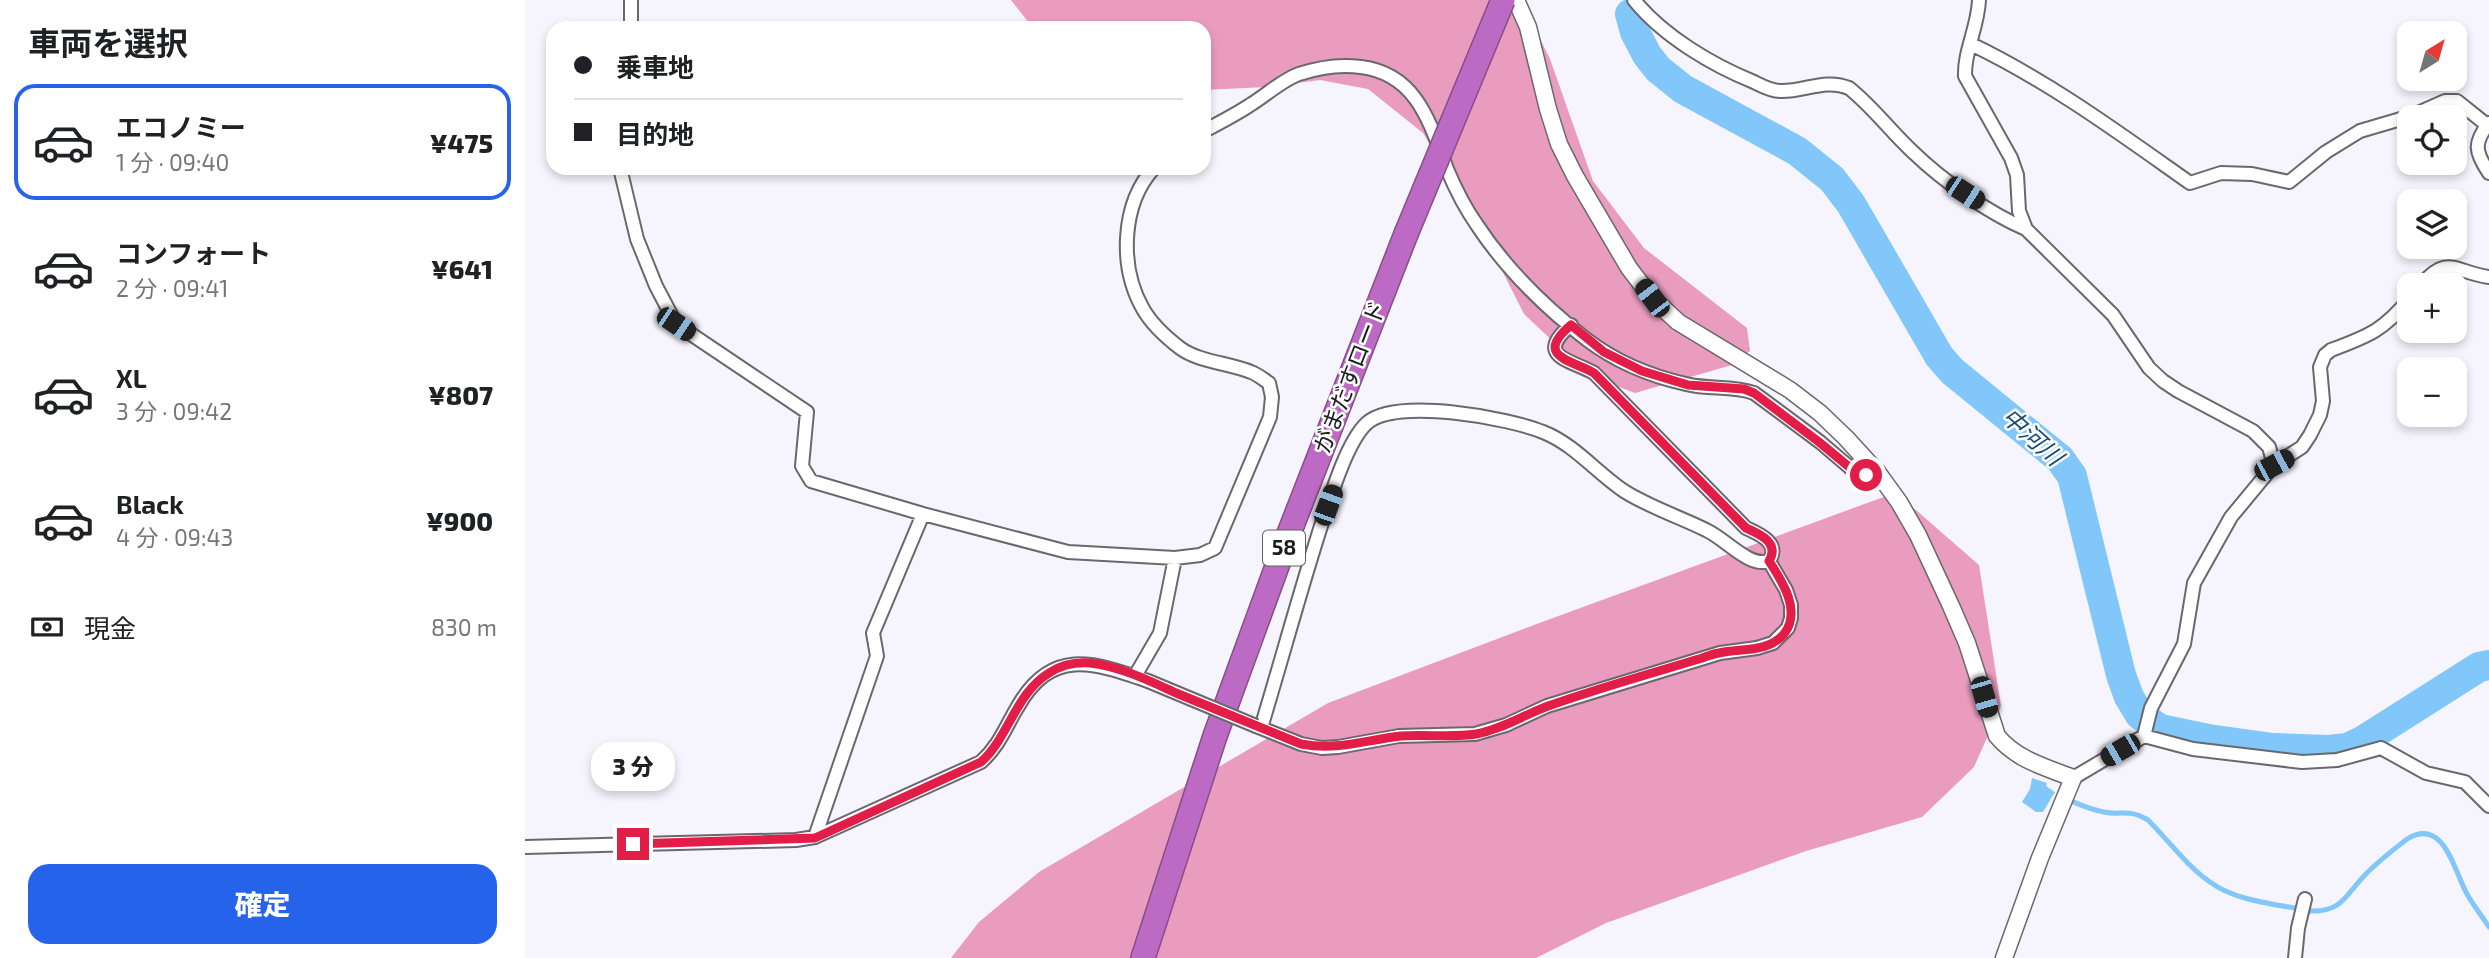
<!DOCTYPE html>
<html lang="ja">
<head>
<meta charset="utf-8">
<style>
  :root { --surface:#fff; --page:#f2f2f2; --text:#202124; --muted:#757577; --line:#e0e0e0; --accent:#2563eb }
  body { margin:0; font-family:"Exo 2","Noto Sans JP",sans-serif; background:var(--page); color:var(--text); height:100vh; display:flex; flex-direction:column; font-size:26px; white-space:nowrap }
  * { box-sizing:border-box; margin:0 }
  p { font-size:23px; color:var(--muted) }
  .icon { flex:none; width:38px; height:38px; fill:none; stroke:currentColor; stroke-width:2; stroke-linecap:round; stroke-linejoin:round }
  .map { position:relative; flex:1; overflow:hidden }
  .side { display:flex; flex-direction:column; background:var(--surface); width:525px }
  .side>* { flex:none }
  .top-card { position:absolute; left:21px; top:21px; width:665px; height:154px; border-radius:21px; box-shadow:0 4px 10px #0003; display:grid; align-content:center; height:154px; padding:0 28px; background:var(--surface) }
  .needle { width:46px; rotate:37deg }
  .tools { position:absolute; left:1872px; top:21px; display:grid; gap:14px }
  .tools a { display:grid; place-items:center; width:70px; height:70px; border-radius:14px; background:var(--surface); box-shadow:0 4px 10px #0003; font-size:35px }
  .end { position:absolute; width:32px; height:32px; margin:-16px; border:9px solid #e11d48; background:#fff; box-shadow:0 0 0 4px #fff }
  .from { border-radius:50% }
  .bubble { position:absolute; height:49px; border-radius:21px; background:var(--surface); box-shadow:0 4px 10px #0003; font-size:23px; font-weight:800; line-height:49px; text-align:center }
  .car { position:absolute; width:21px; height:42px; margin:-21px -10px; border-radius:9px; box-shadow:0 0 5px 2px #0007; background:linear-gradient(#222 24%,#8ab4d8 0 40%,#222 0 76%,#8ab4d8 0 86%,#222 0) }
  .top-card b { display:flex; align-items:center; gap:24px; height:66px; font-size:26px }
  .top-card b+b { border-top:2px solid var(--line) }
  .top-card i { width:18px; height:18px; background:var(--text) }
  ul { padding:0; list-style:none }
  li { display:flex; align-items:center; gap:21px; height:116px; margin:0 14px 10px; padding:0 14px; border:4px solid transparent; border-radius:21px }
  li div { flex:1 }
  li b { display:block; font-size:26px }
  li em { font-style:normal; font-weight:800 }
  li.current { border-color:var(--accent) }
  li>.icon { width:63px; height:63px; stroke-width:1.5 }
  h2 { padding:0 28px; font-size:32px; line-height:84px }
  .pay { display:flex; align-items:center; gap:18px; height:77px; padding:0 28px; font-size:26px }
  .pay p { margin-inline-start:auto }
  .action { display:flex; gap:14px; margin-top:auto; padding:14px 28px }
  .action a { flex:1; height:80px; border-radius:21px; background:var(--accent); color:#fff; font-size:28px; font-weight:800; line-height:80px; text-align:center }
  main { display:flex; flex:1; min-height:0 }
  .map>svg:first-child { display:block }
  .forest { fill:#e99cbe }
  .water { fill:#81c7fa }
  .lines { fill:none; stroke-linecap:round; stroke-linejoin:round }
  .stream { stroke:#81c7fa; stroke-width:5 }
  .river { stroke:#81c7fa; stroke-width:30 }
  .minor-casing { stroke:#6a686e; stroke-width:16 }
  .tertiary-casing { stroke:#6a686e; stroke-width:19 }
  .motorway-casing { stroke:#844e8a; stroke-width:26 }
  .minor { stroke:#fff; stroke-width:12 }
  .tertiary { stroke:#fff; stroke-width:16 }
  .motorway { stroke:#bd6ac5; stroke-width:23 }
  .minor-bridge-casing { stroke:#6a686e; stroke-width:16; stroke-linecap:butt }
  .motorway-bridge-casing { stroke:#844e8a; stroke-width:26; stroke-linecap:butt }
  .minor-bridge { stroke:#fff; stroke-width:12 }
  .motorway-bridge { stroke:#bd6ac5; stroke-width:23 }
  .route { stroke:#e11d48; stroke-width:9 }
  .labels { text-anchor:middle; stroke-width:5; stroke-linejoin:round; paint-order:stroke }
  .shield { fill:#fff; stroke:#5f5f61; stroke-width:2 }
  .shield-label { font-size:21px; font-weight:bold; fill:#1b1b1d }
  .street-label { font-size:23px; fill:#1b1b1d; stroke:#fff }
  .water-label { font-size:24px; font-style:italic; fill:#174b6d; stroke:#fff }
</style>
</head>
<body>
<main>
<section class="side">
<h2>車両を選択</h2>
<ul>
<li class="current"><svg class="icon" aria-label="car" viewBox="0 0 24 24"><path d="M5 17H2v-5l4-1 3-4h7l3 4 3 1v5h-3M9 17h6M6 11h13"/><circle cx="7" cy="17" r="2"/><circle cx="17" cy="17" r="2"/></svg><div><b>エコノミー</b><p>1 分 · 09:40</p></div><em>¥475</em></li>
<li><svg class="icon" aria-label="car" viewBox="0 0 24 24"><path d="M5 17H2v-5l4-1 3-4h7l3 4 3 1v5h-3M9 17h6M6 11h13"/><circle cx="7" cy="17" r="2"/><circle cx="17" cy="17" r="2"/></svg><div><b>コンフォート</b><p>2 分 · 09:41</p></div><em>¥641</em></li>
<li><svg class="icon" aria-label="car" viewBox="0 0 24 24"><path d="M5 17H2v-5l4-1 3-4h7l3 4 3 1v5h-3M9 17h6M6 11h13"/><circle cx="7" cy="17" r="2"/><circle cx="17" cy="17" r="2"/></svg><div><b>XL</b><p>3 分 · 09:42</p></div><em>¥807</em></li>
<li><svg class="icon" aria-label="car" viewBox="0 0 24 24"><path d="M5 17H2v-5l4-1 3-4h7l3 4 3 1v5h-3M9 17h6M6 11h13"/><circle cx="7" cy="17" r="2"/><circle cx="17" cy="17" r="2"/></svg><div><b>Black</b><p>4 分 · 09:43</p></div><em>¥900</em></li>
</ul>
<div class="pay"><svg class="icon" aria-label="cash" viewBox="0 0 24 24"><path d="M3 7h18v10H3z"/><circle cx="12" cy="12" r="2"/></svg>現金<p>830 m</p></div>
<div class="action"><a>確定</a></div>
</section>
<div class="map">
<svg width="1964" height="958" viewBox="0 0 1964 958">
  <rect width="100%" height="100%" fill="#f6f4fc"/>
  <!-- forest -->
  <path class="forest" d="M486,0H996L1025,59L1068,181L1119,248L1222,328L1225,351L1207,365L1110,393L1078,381L1035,348L999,314L953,223L898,133L843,89L795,80L741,87L679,90V28H508Z
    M1364,495L1384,504L1454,565L1476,706L1449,767L1397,817L1281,851L1081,923L1011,958H426L454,922L514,872L803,703L1017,622Z"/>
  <!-- water -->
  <path class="water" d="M1507,778L1522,783L1521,786L1530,792L1518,812H1511L1497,802L1505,789Z"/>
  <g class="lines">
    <!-- stream -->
    <path class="stream" d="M1546,801C1556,805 1567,810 1579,812C1598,816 1602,808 1623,820C1643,840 1662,866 1685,882C1712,902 1753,904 1785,911C1817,912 1820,896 1839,876C1852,862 1867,851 1882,839C1919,816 1929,871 1942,894C1948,905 1957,916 1964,927"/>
    <!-- river -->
    <path class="river" d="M1105,14L1110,32L1122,55L1133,69L1158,89L1272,151L1307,179L1326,204L1414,356L1427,371L1535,459L1547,476L1596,675L1604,697L1615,715L1635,729L1683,739L1748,748L1803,750L1822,748L1839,740L1954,667L1964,665"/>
    <defs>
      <path id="minor" d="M106,0V28
        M1109,0C1138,36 1187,65 1229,82C1237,86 1246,91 1255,91C1279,92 1300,78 1324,88C1348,107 1367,133 1389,153C1418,181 1465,214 1501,229
        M1454,0C1453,27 1439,51 1440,76L1486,158L1492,175L1494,211L1501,229L1588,315L1624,368L1638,381L1653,391L1728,431L1744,447L1749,465
        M1446,44C1525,82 1594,133 1665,183L1696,173L1727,174L1764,182L1801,152L1835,131L1886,116L1920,101H1932L1962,125
        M1964,123C1948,143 1950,152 1964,173
        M679,131C694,123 710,115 725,105C740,96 757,80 774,74C795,67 815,64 836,67C892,74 905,123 922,169C930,188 940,208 952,225C981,269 1020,307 1061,339C1091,362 1125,376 1161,384C1184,390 1207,385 1229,393L1295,442L1329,471L1341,475L1353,473
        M95,168L112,239L131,286L151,324L282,412L277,466L286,481L398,514L543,552L650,558L675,555L690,548L745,417L747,397L744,383C738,379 732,374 726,372C704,363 674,362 655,348C642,338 626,323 618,309C594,267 596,204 629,168
        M1896,285C1923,253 1931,273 1964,277
        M610,676L635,633L650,558
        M731,726L776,744L797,748L813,747L874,736L950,734L981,725L1022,706L1195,653L1232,648L1248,643L1263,628L1266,618V605L1261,590L1244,561
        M736,728C756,662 774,595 795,529C804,502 821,442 842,423C871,397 984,418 1018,432C1049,444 1072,473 1099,491C1124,507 1155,517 1181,530C1201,539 1224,568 1244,561C1256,543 1234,534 1221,528L1069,373C1047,360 1008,357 1046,325
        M1619,736L1626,708L1659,644L1669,583L1706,517L1749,465L1777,447L1785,435L1795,415L1798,401L1795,367L1800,355L1806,350C1844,336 1859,330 1885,298
        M1548,778L1619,736L1668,749L1777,762L1812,760L1856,748L1901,773L1940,782L1964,806
        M290,837L352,656L348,633L398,514
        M0,847L271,840L290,837L456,762C474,746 480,728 492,708C526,647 568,662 623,681
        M1770,958L1773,928L1780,899"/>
      <path id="tertiary" d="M991,0L1003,27L1023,109L1034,144L1050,176L1104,268L1127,298L1153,322L1265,390L1295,413L1321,438L1353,473L1374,502L1393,535L1426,606L1442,643L1472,736C1492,760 1520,767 1548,778L1515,858L1479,958"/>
      <path id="motorway" d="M618,958L690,736L763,536L881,234"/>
    </defs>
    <!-- minor casing -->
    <use href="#minor" class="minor-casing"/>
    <!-- tertiary casing -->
    <use href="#tertiary" class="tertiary-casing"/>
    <!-- motorway casing -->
    <use href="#motorway" class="motorway-casing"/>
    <!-- minor -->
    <use href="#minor" class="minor"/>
    <!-- tertiary -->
    <use href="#tertiary" class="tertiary"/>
    <!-- motorway -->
    <use href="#motorway" class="motorway"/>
    <defs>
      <path id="minor-bridge" d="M623,681L731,726"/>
      <path id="motorway-bridge" d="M881,234L978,0"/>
    </defs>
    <!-- minor-bridge casing -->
    <use href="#minor-bridge" class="minor-bridge-casing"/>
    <!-- motorway-bridge casing -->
    <use href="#motorway-bridge" class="motorway-bridge-casing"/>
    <!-- minor-bridge -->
    <use href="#minor-bridge" class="minor-bridge"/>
    <!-- motorway-bridge -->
    <use href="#motorway-bridge" class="motorway-bridge"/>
  </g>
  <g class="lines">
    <!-- route -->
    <path class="route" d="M108,844L290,838L456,762C484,737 490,694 524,673C536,665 550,662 565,663C594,666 625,681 651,693C693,710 734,727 776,744C813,751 840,740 876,736C901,734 926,738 951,734C978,729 1000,714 1026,705C1074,688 1124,674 1174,659C1180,657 1187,654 1194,653C1216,648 1243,653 1259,634C1277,611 1257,581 1244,561C1255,543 1235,534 1221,528L1069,373C1047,360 1008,357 1046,325L1079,352L1117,371L1163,385L1219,389L1229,393L1294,442L1329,471L1341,475"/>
  </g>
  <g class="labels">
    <!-- shield labels -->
    <rect class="shield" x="738" y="530.5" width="42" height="35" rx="5"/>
    <g class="shield-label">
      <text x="759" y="555">58</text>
    </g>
    <!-- street labels -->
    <g class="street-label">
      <text transform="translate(825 377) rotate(-69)" y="8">がまだすロード</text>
    </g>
    <!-- water labels -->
    <g class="water-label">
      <text transform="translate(1507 437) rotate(42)" y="8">中河川</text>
    </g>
  </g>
</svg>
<div class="tools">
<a><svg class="needle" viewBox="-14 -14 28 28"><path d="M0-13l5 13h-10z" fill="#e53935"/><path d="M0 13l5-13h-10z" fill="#757577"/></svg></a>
<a><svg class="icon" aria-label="locate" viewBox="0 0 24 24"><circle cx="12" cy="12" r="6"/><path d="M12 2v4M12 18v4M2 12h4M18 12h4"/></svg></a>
<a><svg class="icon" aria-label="layers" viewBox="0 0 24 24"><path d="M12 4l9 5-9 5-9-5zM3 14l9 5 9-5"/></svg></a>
<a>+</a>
<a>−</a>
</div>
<i class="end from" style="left:1341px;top:475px"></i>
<i class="end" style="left:108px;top:844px"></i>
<div class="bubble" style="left:66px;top:742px;width:84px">3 分</div>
<i class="car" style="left:1440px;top:193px;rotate:123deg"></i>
<i class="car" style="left:1127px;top:298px;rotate:323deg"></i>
<i class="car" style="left:151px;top:324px;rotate:124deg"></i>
<i class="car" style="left:1749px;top:465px;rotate:62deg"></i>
<i class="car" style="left:803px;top:505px;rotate:20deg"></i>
<i class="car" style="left:1459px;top:697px;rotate:164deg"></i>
<i class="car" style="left:1595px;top:750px;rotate:240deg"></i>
<div class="top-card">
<b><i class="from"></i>乗車地</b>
<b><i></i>目的地</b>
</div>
</div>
</main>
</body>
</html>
